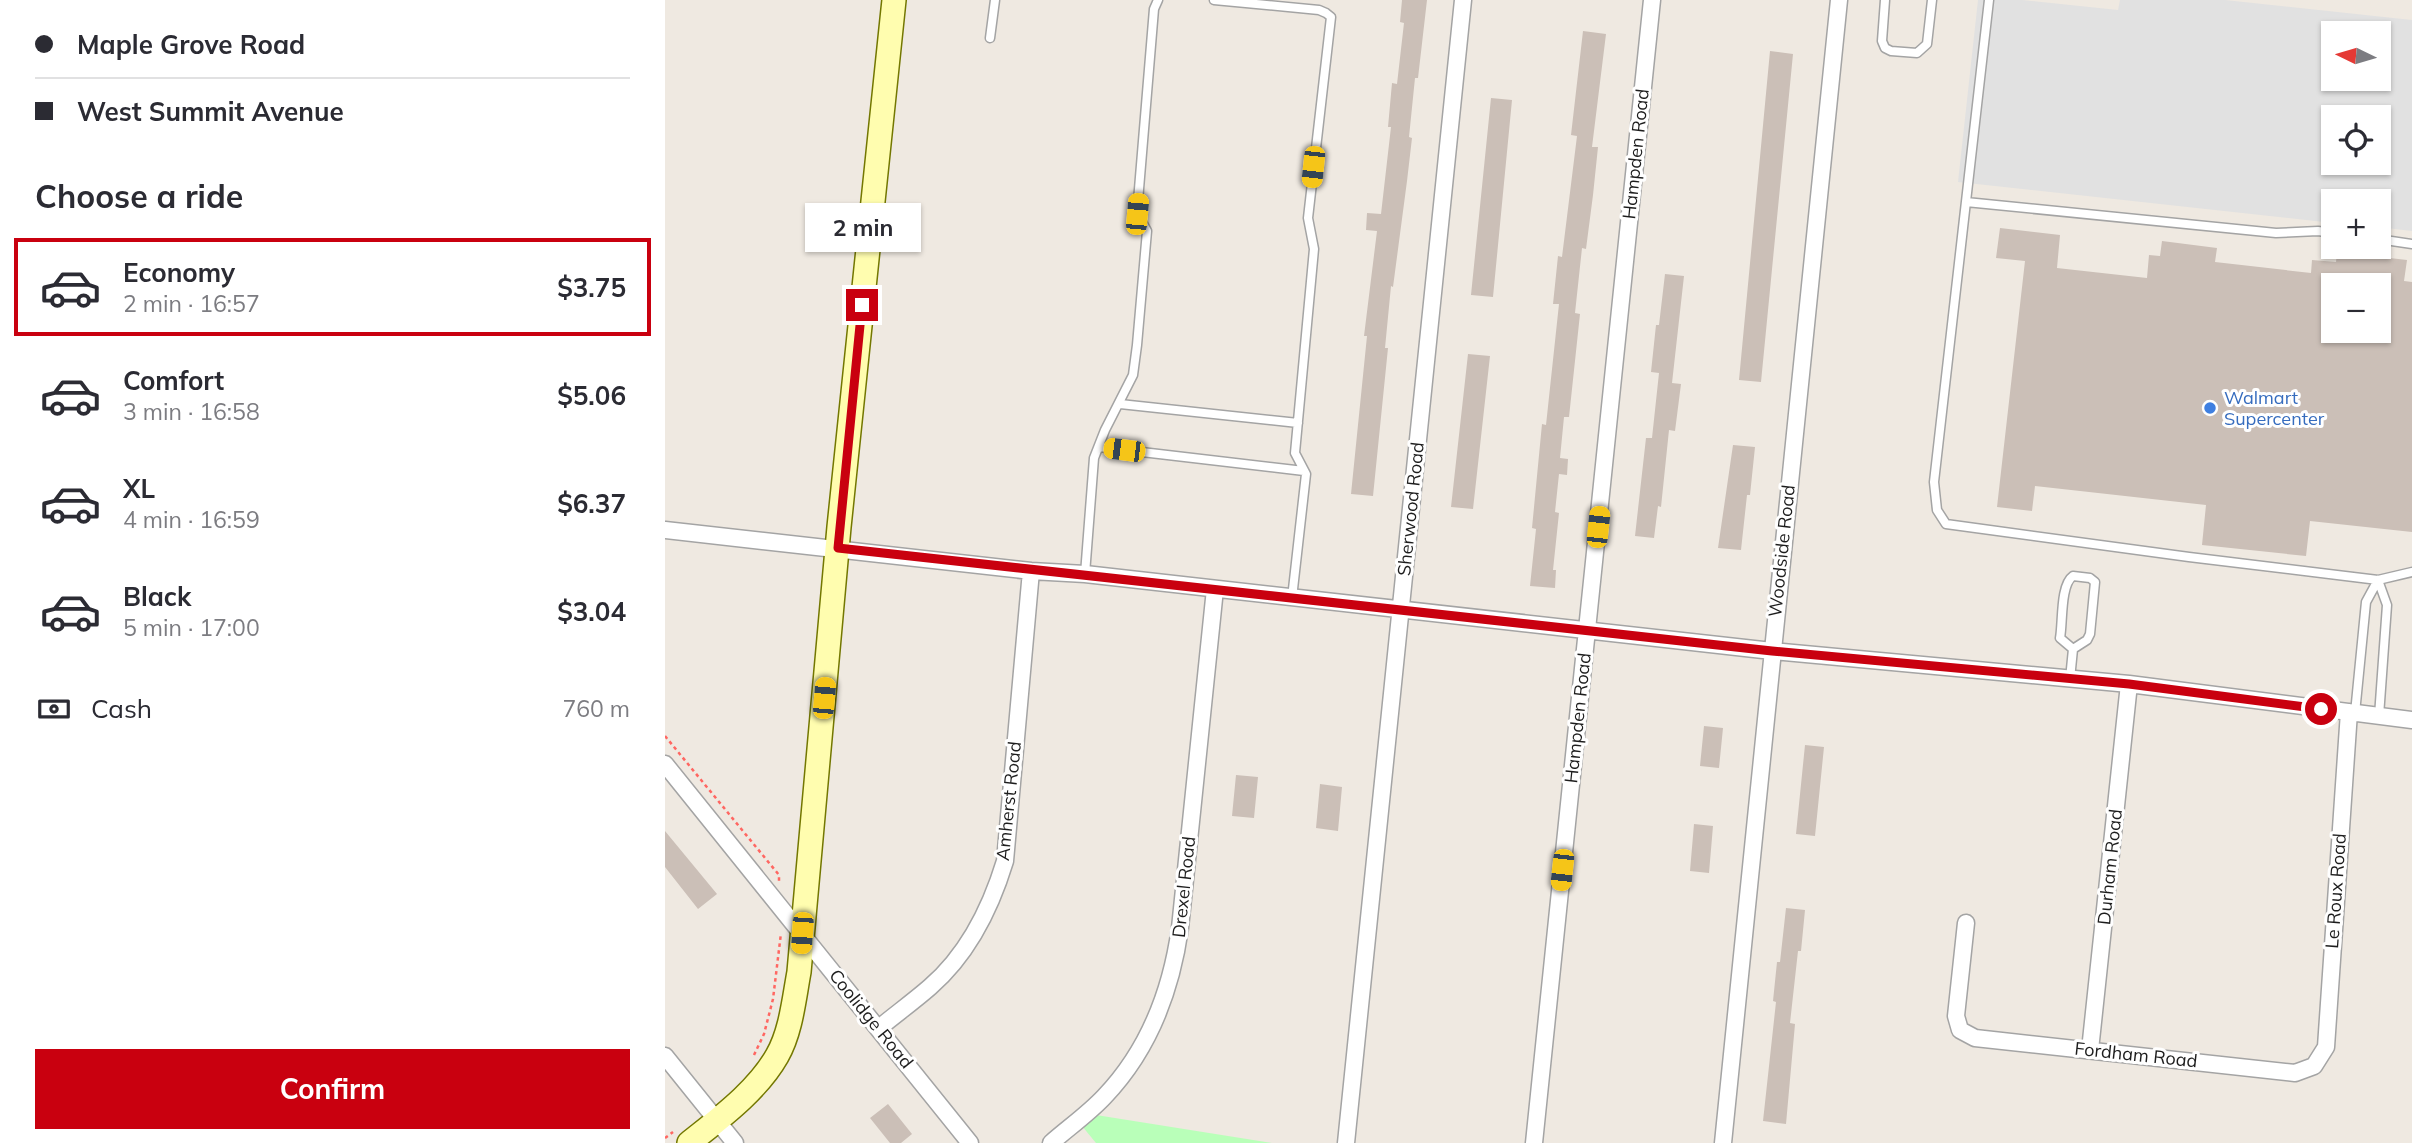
<!DOCTYPE html>
<html lang="en">
<head>
<meta charset="utf-8">
<style>
  :root { --surface:#fff; --page:#f2f2f3; --text:#2b2b33; --muted:#7c7c81; --line:#e1e1e2; --accent:#c9000f }
  body { margin:0; font-family:Mulish,sans-serif; background:var(--page); color:var(--text); height:100vh; display:flex; flex-direction:column; font-size:26px; white-space:nowrap }
  * { box-sizing:border-box; margin:0 }
  p { font-size:23px; color:var(--muted) }
  .icon { flex:none; width:38px; height:38px; fill:none; stroke:currentColor; stroke-width:2; stroke-linecap:round; stroke-linejoin:round }
  .map { position:relative; flex:1; overflow:hidden }
  .side { display:flex; flex-direction:column; background:var(--surface); width:665px }
  .side>* { flex:none }
  .hud { display:grid; align-content:center; height:154px; padding:0 35px; background:var(--surface) }
  .needle { width:46px; rotate:275deg }
  .tools { position:absolute; left:1656px; top:21px; display:grid; gap:14px }
  .tools a { display:grid; place-items:center; width:70px; height:70px; border-radius:0px; background:var(--surface); box-shadow:0 2px 5px #0004; font-size:35px }
  .end { position:absolute; width:32px; height:32px; margin:-16px; border:9px solid #c9000f; background:#fff; box-shadow:0 0 0 4px #fff }
  .from { border-radius:50% }
  .bubble { position:absolute; height:49px; border-radius:0px; background:var(--surface); box-shadow:0 2px 5px #0004; font-size:23px; font-weight:700; line-height:49px; text-align:center }
  .car { position:absolute; width:21px; height:42px; margin:-21px -10px; border-radius:9px; box-shadow:0 0 5px 2px #0007; background:linear-gradient(#f5c518 24%,#345 0 40%,#f5c518 0 76%,#345 0 86%,#f5c518 0) }
  .hud b { display:flex; align-items:center; gap:24px; height:66px; font-size:26px }
  .hud b+b { border-top:2px solid var(--line) }
  .hud i { width:18px; height:18px; background:var(--text) }
  ul { padding:0; list-style:none }
  li { display:flex; align-items:center; gap:21px; height:98px; margin:0 14px 10px; padding:0 21px; border:4px solid transparent; border-radius:0px }
  li div { flex:1 }
  li b { display:block; font-size:26px }
  li em { font-style:normal; font-weight:700 }
  li.current { border-color:var(--accent) }
  li>.icon { width:63px; height:63px; stroke-width:1.5 }
  h2 { padding:0 35px; font-size:32px; line-height:84px }
  .pay { display:flex; align-items:center; gap:18px; height:77px; padding:0 35px; font-size:26px }
  .pay p { margin-inline-start:auto }
  .primary-button { display:flex; gap:14px; margin-top:auto; padding:14px 35px }
  .primary-button a { flex:1; height:80px; border-radius:0px; background:var(--accent); color:#fff; font-size:28px; font-weight:700; line-height:80px; text-align:center }
  main { display:flex; flex:1; min-height:0 }
  .map>svg:first-child { display:block }
  .park { fill:#b9ffb9 }
  .parking { fill:#e1e1e1; fill-rule:evenodd }
  .building { fill:#cbbfb7; fill-rule:evenodd }
  .lines { fill:none; stroke-linecap:round; stroke-linejoin:round }
  .lane-casing { stroke:#a4a4a4; stroke-width:11 }
  .street-casing { stroke:#a4a4a4; stroke-width:19 }
  .secondary-casing { stroke:#737700; stroke-width:26 }
  .path { stroke:#ff6762; stroke-width:2.5; stroke-dasharray:3.5 3.5; stroke-linecap:butt }
  .lane { stroke:#fff; stroke-width:8 }
  .street { stroke:#fff; stroke-width:16 }
  .secondary { stroke:#fffdaf; stroke-width:23 }
  .route { stroke:#c9000f; stroke-width:9 }
  .shop-dot { fill:#3f7fe0; stroke:#fff; stroke-width:2.5 }
  .labels { text-anchor:middle; stroke-width:6; stroke-linejoin:round; paint-order:stroke }
  .street-label { font-size:18px; fill:#1d1d1d; stroke:#fff }
  .shop-label { font-size:18px; fill:#366cbe; stroke:#fff; text-anchor:start }
</style>
</head>
<body>
<main>
<section class="side">
<div class="hud">
<b><i class="from"></i>Maple Grove Road</b>
<b><i></i>West Summit Avenue</b>
</div>
<h2>Choose a ride</h2>
<ul>
<li class="current"><svg class="icon" aria-label="car" viewBox="0 0 24 24"><path d="M5 17H2v-5l4-1 3-4h7l3 4 3 1v5h-3M9 17h6M6 11h13"/><circle cx="7" cy="17" r="2"/><circle cx="17" cy="17" r="2"/></svg><div><b>Economy</b><p>2 min · 16:57</p></div><em>$3.75</em></li>
<li><svg class="icon" aria-label="car" viewBox="0 0 24 24"><path d="M5 17H2v-5l4-1 3-4h7l3 4 3 1v5h-3M9 17h6M6 11h13"/><circle cx="7" cy="17" r="2"/><circle cx="17" cy="17" r="2"/></svg><div><b>Comfort</b><p>3 min · 16:58</p></div><em>$5.06</em></li>
<li><svg class="icon" aria-label="car" viewBox="0 0 24 24"><path d="M5 17H2v-5l4-1 3-4h7l3 4 3 1v5h-3M9 17h6M6 11h13"/><circle cx="7" cy="17" r="2"/><circle cx="17" cy="17" r="2"/></svg><div><b>XL</b><p>4 min · 16:59</p></div><em>$6.37</em></li>
<li><svg class="icon" aria-label="car" viewBox="0 0 24 24"><path d="M5 17H2v-5l4-1 3-4h7l3 4 3 1v5h-3M9 17h6M6 11h13"/><circle cx="7" cy="17" r="2"/><circle cx="17" cy="17" r="2"/></svg><div><b>Black</b><p>5 min · 17:00</p></div><em>$3.04</em></li>
</ul>
<div class="pay"><svg class="icon" aria-label="cash" viewBox="0 0 24 24"><path d="M3 7h18v10H3z"/><circle cx="12" cy="12" r="2"/></svg>Cash<p>760 m</p></div>
<div class="primary-button"><a>Confirm</a></div>
</section>
<div class="map">
<svg width="1747" height="1143" viewBox="0 0 1747 1143">
  <rect width="100%" height="100%" fill="#efe9e1"/>
  <!-- park -->
  <path class="park" d="M431,1115L607,1143H431L417,1126Z"/>
  <!-- parking -->
  <path class="parking" d="M1313,0H1357L1453,10L1455,0H1560L1747,20V231L1713,227V201H1668V223L1293,182ZM1668,33H1713V79H1668ZM1668,117H1713V163H1668Z"/>
  <!-- building -->
  <path class="building" d="M737,0H762L753,78H750L744,137L747,138L742,181L728,287L726,286L720,348H723L708,496L686,494L702,336H699L712,231L701,230L702,213L716,214L726,127H723L727,83L732,84L739,23L735,22Z
    M918,31L941,34L927,147H933L928,195L921,249L917,248L910,313L915,314L904,417H899L895,458L903,459L902,475L894,474L890,512L894,513L888,570H891L890,588L865,586L871,529L867,528L877,424L881,425L894,304H888L893,256L897,257L912,136L906,135Z
    M1105,51L1128,54L1096,382L1074,380Z
    M826,98L847,100L828,297L806,295Z
    M1335,228L1395,235L1392,268L1482,278L1484,255L1495,256L1497,241L1552,248L1550,262L1646,273L1647,260L1671,262L1672,252L1742,260L1739,281L1747,282V532L1645,521L1641,556L1537,545L1541,505L1370,486L1367,511L1332,507L1360,261L1331,258ZM1668,285H1713V331H1668Z
    M1000,274L1019,276L1007,383L1016,384L1010,431L1004,430L996,507L993,506L989,538L970,536L981,438H987L994,373L986,372L991,325H994Z
    M803,354L825,356L808,509L786,507Z
    M1068,445L1090,447L1085,495H1082L1076,550L1053,548Z
    M1039,726L1058,728L1054,768L1035,766Z
    M1140,745L1159,747L1150,836L1131,834Z
    M571,775L593,777L589,818L567,816Z
    M655,784L677,787L673,831L651,828Z
    M1029,824L1048,826L1044,873L1025,871Z
    M0,831L52,894L33,909L0,867Z
    M1121,908L1140,910L1136,951H1133L1125,1023L1130,1024L1121,1124L1098,1121L1111,1002L1108,1001L1112,962H1115Z
    M223,1104L247,1134L236,1143H225L205,1118Z"/>
  <g class="lines">
    <defs>
      <path id="lane" d="M549,0L654,10L661,13L666,17L643,218L649,249L630,453L641,474L627,598
        M1220,0L1217,41L1220,48L1226,51L1252,53L1262,44L1267,0
        M1324,0L1269,482L1272,510L1281,524L1524,557L1713,580L1747,572
        M325,38L330,0
        M1301,202L1611,233L1653,231L1668,233
        M1713,239L1747,244
        M455,404L633,423
        M434,447L639,471
        M420,574L429,458L440,430L468,375L472,345L482,231L472,213L489,9L493,0
        M1713,580L1722,605L1714,716
        M1405,679L1408,649L1422,640L1425,634L1430,582L1425,578L1408,576C1395,585 1398,623 1395,638L1408,649
        M1690,713L1701,602L1713,580"/>
      <path id="street" d="M0,530L366,571L420,574L1107,651L1464,684L1747,720
        M0,764L305,1143
        M1301,923L1291,1016L1295,1030L1310,1038L1630,1073L1649,1066L1661,1047L1684,712
        M214,1028C231,1014 249,1001 265,987C302,955 326,907 340,861L366,571
        M1425,1050L1464,684
        M0,1056L70,1143
        M386,1143C403,1128 423,1114 439,1097C484,1050 506,992 515,928L550,589
        M681,1143L798,0
        M869,1143L987,0
        M1058,1143L1174,0"/>
      <path id="secondary" d="M24,1143C55,1118 92,1091 112,1056C126,1032 129,999 134,972L174,527L229,0"/>
    </defs>
    <!-- lane casing -->
    <use href="#lane" class="lane-casing"/>
    <!-- street casing -->
    <use href="#street" class="street-casing"/>
    <!-- secondary casing -->
    <use href="#secondary" class="secondary-casing"/>
    <!-- path -->
    <path class="path" d="M0,736L114,875V881
      M89,1055L99,1034L108,999L116,933
      M0,1138L8,1132"/>
    <!-- lane -->
    <use href="#lane" class="lane"/>
    <!-- street -->
    <use href="#street" class="street"/>
    <!-- secondary -->
    <use href="#secondary" class="secondary"/>
  </g>
  <g class="lines">
    <!-- route -->
    <path class="route" d="M197,305L173,548L1107,651L1464,684L1656,709"/>
  </g>
  <!-- markers -->
  <circle class="shop-dot" cx="1545" cy="408" r="7"/>
  <g class="labels">
    <!-- street labels -->
    <g class="street-label">
      <text transform="translate(971 154) rotate(-84)" y="6">Hampden Road</text>
      <text transform="translate(746 509) rotate(-84)" y="6">Sherwood Road</text>
      <text transform="translate(1117 551) rotate(-84)" y="6">Woodside Road</text>
      <text transform="translate(913 718) rotate(-84)" y="6">Hampden Road</text>
      <text transform="translate(344 801) rotate(-84)" y="6">Amherst Road</text>
      <text transform="translate(1445 867) rotate(-84)" y="6">Durham Road</text>
      <text transform="translate(519 887) rotate(-84)" y="6">Drexel Road</text>
      <text transform="translate(1671 891) rotate(-86)" y="6">Le Roux Road</text>
      <text transform="translate(206 1019) rotate(51)" y="6">Coolidge Road</text>
      <text transform="translate(1471 1055) rotate(6)" y="6">Fordham Road</text>
    </g>
    <!-- shop labels -->
    <g class="shop-label">
      <text x="1559" y="404">Walmart<tspan x="1559" dy="21">Supercenter</tspan></text>
    </g>
  </g>
</svg>
<div class="tools">
<a><svg class="needle" viewBox="-14 -14 28 28"><path d="M0-13l5 13h-10z" fill="#e53935"/><path d="M0 13l5-13h-10z" fill="#7c7c81"/></svg></a>
<a><svg class="icon" aria-label="locate" viewBox="0 0 24 24"><circle cx="12" cy="12" r="6"/><path d="M12 2v4M12 18v4M2 12h4M18 12h4"/></svg></a>
<a>+</a>
<a>−</a>
</div>
<i class="end from" style="left:1656px;top:709px"></i>
<i class="end" style="left:197px;top:305px"></i>
<div class="bubble" style="left:140px;top:203px;width:116px">2 min</div>
<i class="car" style="left:648px;top:167px;rotate:186deg"></i>
<i class="car" style="left:472px;top:214px;rotate:5deg"></i>
<i class="car" style="left:459px;top:450px;rotate:277deg"></i>
<i class="car" style="left:933px;top:527px;rotate:6deg"></i>
<i class="car" style="left:159px;top:698px;rotate:5deg"></i>
<i class="car" style="left:897px;top:870px;rotate:186deg"></i>
<i class="car" style="left:137px;top:933px;rotate:184deg"></i>
</div>
</main>
</body>
</html>
